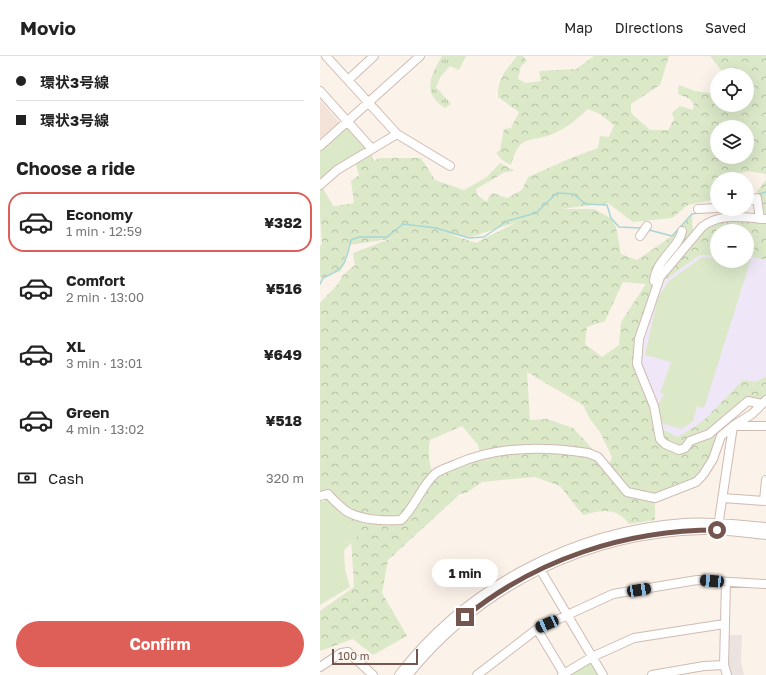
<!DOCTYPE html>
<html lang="en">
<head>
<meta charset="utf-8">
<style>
  :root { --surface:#fff; --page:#f2f2f2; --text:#222; --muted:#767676; --line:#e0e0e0; --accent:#dd5f57 }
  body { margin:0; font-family:"Golos Text","Noto Sans JP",sans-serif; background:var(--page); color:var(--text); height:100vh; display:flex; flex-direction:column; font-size:15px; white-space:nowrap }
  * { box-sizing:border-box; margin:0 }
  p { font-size:13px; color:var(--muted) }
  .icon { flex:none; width:22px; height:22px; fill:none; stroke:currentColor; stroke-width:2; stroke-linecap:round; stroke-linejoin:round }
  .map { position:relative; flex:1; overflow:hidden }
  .sheet { display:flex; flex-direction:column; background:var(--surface); width:320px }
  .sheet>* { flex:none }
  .top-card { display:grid; align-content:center; height:88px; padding:0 16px; background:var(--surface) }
  .buttons { position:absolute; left:390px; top:12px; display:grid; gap:8px }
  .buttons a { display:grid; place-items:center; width:44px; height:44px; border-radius:50%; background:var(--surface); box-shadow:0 4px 16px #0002; font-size:20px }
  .scale { position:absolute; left:12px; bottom:10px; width:86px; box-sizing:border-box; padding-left:4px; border:2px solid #75564e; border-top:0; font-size:11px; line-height:14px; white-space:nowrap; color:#75564e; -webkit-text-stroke:3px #fef6f0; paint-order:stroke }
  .end { position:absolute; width:18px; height:18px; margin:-9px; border:5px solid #75564e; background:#fff; box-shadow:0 0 0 2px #fff }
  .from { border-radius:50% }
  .bubble { position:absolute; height:28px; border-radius:14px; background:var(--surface); box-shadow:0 4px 16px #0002; font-size:13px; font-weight:700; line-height:28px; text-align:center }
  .car { position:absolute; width:12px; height:24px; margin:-12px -6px; border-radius:5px; box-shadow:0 0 3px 1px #0007; background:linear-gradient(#222 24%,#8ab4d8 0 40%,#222 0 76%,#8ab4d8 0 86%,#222 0) }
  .top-card b { display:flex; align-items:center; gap:14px; height:38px; font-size:15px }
  .top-card b+b { border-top:1px solid var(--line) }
  .top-card i { width:10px; height:10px; background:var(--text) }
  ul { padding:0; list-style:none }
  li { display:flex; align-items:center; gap:12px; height:60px; margin:0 8px 6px; padding:0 8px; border:2px solid transparent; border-radius:16px }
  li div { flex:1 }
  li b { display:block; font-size:15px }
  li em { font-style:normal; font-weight:700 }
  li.active { border-color:var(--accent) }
  li>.icon { width:36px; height:36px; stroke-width:1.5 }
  h2 { padding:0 16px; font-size:18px; line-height:48px }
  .pay { display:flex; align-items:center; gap:10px; height:44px; padding:0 16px; font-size:15px }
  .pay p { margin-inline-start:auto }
  .button { display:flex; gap:8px; margin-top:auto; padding:8px 16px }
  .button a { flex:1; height:46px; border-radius:24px; background:var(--accent); color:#fff; font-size:16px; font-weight:700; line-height:46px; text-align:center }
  header { display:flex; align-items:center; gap:24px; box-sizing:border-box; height:56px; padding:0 20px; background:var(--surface); border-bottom:1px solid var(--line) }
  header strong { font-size:19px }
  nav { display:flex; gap:22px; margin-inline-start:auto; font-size:14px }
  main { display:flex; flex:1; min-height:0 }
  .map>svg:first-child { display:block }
  .residential { fill:#f3e3d9 }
  .industrial { fill:#ebe3df }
  .education { fill:#efe6f8 }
  .grass { fill:url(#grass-tufts) }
  .forest { fill:url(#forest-crowns); fill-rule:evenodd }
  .park { fill:#dbe9c9 }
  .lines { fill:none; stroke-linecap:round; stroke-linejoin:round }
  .stream { stroke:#a6d6d5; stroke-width:1.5 }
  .minor-casing { stroke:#cfbbb2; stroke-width:10 }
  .minor { stroke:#fff; stroke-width:8 }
  .route { stroke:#75564e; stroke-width:5 }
</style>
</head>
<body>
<header>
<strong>Movio</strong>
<nav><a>Map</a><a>Directions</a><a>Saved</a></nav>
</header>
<main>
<section class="sheet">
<div class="top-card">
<b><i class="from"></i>環状3号線</b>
<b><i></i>環状3号線</b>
</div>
<h2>Choose a ride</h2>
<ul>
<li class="active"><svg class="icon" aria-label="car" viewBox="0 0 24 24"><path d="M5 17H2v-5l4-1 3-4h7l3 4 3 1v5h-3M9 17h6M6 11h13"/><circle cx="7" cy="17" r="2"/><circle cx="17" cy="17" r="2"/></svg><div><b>Economy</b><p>1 min · 12:59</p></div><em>¥382</em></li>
<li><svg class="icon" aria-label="car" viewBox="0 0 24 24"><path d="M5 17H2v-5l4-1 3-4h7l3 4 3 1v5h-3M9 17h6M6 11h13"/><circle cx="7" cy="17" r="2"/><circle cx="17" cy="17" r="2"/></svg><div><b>Comfort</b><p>2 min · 13:00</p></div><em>¥516</em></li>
<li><svg class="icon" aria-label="car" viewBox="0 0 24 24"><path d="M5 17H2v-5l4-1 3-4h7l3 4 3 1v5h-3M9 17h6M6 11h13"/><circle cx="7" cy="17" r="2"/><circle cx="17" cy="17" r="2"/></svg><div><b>XL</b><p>3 min · 13:01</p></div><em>¥649</em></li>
<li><svg class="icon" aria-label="car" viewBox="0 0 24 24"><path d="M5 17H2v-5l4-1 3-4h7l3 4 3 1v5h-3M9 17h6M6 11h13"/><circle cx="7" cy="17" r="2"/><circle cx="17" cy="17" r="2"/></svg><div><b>Green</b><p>4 min · 13:02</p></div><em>¥518</em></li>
</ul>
<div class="pay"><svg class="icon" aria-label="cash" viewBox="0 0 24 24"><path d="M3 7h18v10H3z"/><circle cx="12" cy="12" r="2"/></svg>Cash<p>320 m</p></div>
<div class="button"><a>Confirm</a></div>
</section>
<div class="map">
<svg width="446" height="619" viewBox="0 0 446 619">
  <defs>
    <pattern id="grass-tufts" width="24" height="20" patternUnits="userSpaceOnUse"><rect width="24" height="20" fill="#dbe9c9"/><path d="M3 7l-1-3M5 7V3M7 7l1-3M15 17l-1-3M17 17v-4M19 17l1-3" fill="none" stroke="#b6c0a5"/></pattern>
    <pattern id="forest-crowns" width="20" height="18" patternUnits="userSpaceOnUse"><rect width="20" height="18" fill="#dbe9c9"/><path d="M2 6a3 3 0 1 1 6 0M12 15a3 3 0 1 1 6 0" fill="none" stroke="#b6c0a5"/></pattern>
  </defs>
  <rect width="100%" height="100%" fill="#fbf2ea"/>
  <!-- residential -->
  <path class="residential" d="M0,44L20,67L0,85Z"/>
  <!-- industrial -->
  <path class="industrial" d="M407,579H422L421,606L424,619H410L407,608Z"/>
  <!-- education -->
  <path class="education" d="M380,199H397V205H427V200L446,204V320L436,326L423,324L383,365L358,381L342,373L339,348L319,305L334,245L345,224Z"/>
  <!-- grass -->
  <path class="grass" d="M122,0H146L139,14L130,10L121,20L116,31L131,48L125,52C102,38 110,20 122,0Z"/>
  <!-- forest -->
  <path class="forest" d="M197,0H203L207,5L201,10L198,23L206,27L221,25L219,15L256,13L274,0H349L340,29L311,48V57L330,74H348L354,63L352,57L360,50L373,54L374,49L370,43L358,38L359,29L375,35L397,38V49H427V19H405L390,0H446V118L428,115L416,118L413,123H397V143L368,149L352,162L313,166L288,147L241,153H274L291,162L296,171L301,198L317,204L352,180L372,158L373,181L389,166L440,163L437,135L446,124V204L427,200V175H397V199H380L345,224L334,245L337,231L317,307L342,373L358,381L383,365L423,324L436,326L446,320V344L428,345L389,378L401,380L376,426L335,442V464L309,468C296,451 282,454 263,459L240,430L215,421L162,426L146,437L140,438L68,504L62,537L87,580L53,599L33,583L0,595V555L34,531L31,481L0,440V247L18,228L23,219L35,209L33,197L83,178L69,183L29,189L21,215L0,222V190L2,188L0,160L10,151L34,147L31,125L39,119L36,108L52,97L53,105L60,102H101L115,124L144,134L167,121L180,107L195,115L185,116L156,133L157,139L167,146L169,140L173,137L187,142L202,134L208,121L251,102L278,92L280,80L289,81L294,69L280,58L268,53C258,62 248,71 235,77C212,88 200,75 191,109L182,104L176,97L180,94L184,73L191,72L199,56L178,41C178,20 185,16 197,0ZM397,71H427V101H397ZM197,166L156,187L129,178L151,181ZM303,226L326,228L301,266L299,289L282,301L265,288L267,271L285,265ZM207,316L263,349L270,363L280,376L292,401L287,414L269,389L253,372L227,363L210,364ZM142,370L158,389L161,401L116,420C108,413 108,394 110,384Z"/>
  <!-- park -->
  <path class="park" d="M28,70L48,92L0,125V94Z
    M2,131L14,151H10L0,160V133Z
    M382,201L397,202V205L431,203L384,352L377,350L373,365L362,373L341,367L339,348L344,338L340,337L351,306L325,299L338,241L349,225Z
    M0,445C21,447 27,465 37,481L24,494L25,513L30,531L0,549Z
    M269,607H272L278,619H248Z"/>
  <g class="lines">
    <!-- stream -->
    <path class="stream" d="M436,139L446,136
      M329,174L352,180L372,158L378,157
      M0,228L3,222C26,212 25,208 31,184L39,181H67L83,168L116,172L149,182L164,181L187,165L216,157L237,137L253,138L266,148L287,149L291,162L299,171L321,172"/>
    <defs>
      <path id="minor" d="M6,0L77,78L130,110
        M28,24L54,0
        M0,35L52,93
        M0,90L100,0
        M0,129L17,114L77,78
        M427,145L437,142L440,163
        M378,153L397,152
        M320,180L327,170
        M334,225C336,203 360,191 362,175
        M442,348L428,345L389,378L370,385L365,392L359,394L345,388L340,383L334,350L317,308L319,283L340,221L382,171C401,156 424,162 446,163
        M0,440L8,438C13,444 20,450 26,455C41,464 64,465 81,464C96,450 101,430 116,417C121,413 130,411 136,408C177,390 224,390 268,397L278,401L307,436L335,442L376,426L383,419L393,403L401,380L413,370H446
        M403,442L444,445L446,424
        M398,471L413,370L432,358L446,344
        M217,508L283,619
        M406,526L404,609L407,619
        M217,573L244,618
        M0,611L21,597L28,596L53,619
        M79,619C146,531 254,475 364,467C392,465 419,469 446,471
        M88,619C161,529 267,477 383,474C404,473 425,477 446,479
        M157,619L217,573L293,538L377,524L446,528
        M242,619L272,601L314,582L404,568
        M332,619L384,610L404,609"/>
    </defs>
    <!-- minor casing -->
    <use href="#minor" class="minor-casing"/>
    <!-- minor -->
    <use href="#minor" class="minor"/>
  </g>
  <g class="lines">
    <!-- route -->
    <path class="route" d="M145,561C216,503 306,474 397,474"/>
  </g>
</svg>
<div class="buttons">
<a><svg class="icon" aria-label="locate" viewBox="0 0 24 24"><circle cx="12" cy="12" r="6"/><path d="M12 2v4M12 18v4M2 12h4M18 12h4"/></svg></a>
<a><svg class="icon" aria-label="layers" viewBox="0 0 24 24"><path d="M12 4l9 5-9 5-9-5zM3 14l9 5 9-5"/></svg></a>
<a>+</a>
<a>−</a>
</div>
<div class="scale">100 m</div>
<i class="end from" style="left:397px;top:474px"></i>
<i class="end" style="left:145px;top:561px"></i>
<div class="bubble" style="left:112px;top:503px;width:66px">1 min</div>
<i class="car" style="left:392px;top:525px;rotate:274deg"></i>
<i class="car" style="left:319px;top:534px;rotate:81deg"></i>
<i class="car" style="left:227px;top:568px;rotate:246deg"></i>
</div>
</main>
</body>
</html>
